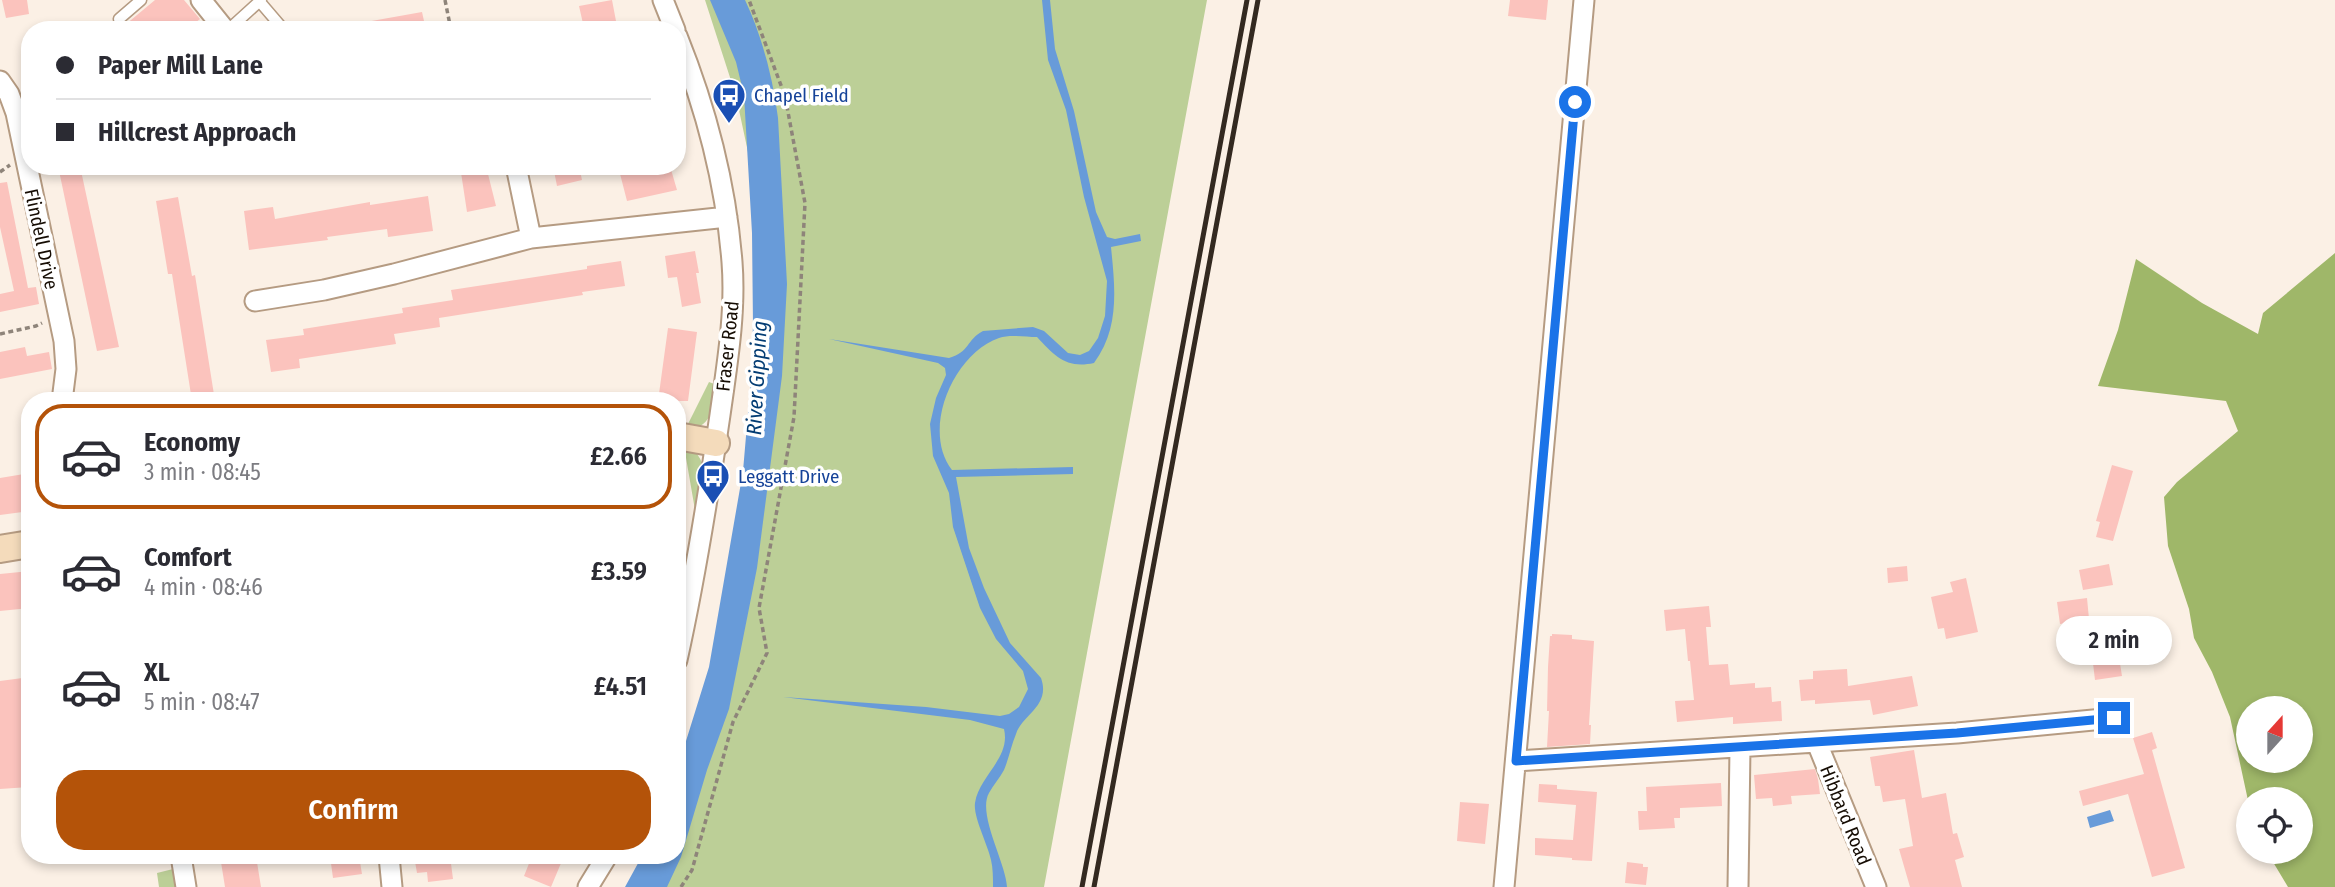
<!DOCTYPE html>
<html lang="en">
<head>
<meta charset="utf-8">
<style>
  :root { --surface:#fff; --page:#f2f2f3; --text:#2b2b33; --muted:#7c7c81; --line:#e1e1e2; --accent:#b45309 }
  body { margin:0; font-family:"Fira Sans Condensed",sans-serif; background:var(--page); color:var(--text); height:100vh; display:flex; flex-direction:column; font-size:26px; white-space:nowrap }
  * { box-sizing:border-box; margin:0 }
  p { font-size:23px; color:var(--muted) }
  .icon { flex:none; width:38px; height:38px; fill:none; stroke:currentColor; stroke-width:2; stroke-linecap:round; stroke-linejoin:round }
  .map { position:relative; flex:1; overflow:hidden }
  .drawer { position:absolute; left:21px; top:392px; width:665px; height:472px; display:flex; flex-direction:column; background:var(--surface); border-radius:28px; box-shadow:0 4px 10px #0003 }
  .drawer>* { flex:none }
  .banner { position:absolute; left:21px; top:21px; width:665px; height:154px; border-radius:28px; box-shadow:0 4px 10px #0003; display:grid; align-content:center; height:154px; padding:0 35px; background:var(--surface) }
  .needle { width:46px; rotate:21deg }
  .controls { position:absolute; left:2236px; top:696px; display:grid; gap:14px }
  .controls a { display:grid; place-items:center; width:77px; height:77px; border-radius:50%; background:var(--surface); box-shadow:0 4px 10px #0003; font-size:35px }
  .end { position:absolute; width:32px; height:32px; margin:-16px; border:9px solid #1a73e8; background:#fff; box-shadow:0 0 0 4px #fff }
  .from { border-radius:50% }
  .bubble { position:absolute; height:49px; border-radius:24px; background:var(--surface); box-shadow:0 4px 10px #0003; font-size:23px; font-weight:600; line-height:49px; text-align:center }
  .banner b { display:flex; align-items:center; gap:24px; height:66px; font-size:26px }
  .banner b+b { border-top:2px solid var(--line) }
  .banner i { width:18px; height:18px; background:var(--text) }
  ul { padding:12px 0 0; list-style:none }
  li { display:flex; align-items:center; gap:21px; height:105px; margin:0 14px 10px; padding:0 21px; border:4px solid transparent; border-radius:28px }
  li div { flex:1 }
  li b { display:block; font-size:26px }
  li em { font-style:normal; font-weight:600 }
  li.selected { border-color:var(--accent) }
  li>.icon { width:63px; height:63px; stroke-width:1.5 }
  .primary-button { display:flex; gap:14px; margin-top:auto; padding:14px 35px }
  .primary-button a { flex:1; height:80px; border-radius:28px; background:var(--accent); color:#fff; font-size:28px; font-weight:600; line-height:80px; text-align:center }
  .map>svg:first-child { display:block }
  .green { fill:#bccf97 }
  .forest { fill:#9fb769; fill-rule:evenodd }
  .water { fill:#689bd9 }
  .building { fill:#fbc3bd }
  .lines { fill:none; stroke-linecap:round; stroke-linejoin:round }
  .lane-casing { stroke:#b59b82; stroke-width:13 }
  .street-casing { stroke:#b59b82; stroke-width:23 }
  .secondary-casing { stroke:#b59b82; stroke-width:30 }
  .path { stroke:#8e847a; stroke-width:3.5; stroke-dasharray:5 3.5; stroke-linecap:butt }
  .lane { stroke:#fff; stroke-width:10 }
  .street { stroke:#fff; stroke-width:19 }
  .secondary { stroke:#f4dbbb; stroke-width:26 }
  .rail { stroke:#332920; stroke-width:5 }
  .route { stroke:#1a73e8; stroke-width:9 }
  .labels { text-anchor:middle; stroke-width:7; stroke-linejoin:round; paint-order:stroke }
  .transit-label { font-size:19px; fill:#164399; stroke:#fff; text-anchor:start }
  .street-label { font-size:19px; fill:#160d04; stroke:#fff }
  .water-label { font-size:21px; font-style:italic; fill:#043d74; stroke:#fff }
</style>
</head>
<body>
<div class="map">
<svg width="2335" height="887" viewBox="0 0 2335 887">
  <rect width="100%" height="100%" fill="#fbf0e5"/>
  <!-- green -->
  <path class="green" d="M705,0H1207L1044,887H644L677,856L735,600L770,255L736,96Z
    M709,382L717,385C714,405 713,425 690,430L688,424Z
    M687,447C712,458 702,487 699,509L695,510L685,452Z
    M173,869L176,887H159L157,873Z"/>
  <!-- forest -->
  <path class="forest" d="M2335,253V887H2288L2267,852H2301V800H2249V805L2230,717L2212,672L2194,638L2189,609L2168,546L2164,497L2177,482L2238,431L2226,401L2098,386L2118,330L2136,259L2202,303L2258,334L2263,313ZM2249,709H2301V761H2249Z"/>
  <!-- water -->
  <path class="water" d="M710,0H745C762,36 773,78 778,118L787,284L782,376L757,568L729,709L707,770L681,857L667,887H625L642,856H677V770L709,667L743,471L751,378L753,325L752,233L744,95L736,62Z
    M1042,0H1050L1055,49L1074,111L1096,212L1107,237L1115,239L1140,234L1141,241L1111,247C1115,288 1120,328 1094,363C1066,369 1055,356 1037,337C1025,337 1010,334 999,338C953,354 921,430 952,470L1073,467V474L956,477L969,548L984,588L1010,643L1041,678C1051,706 1022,715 1016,734C1011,746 1009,758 1004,770C1000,778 993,785 989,793C977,814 1006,863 1007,887H993C993,878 993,868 991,860C988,845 973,817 975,803C979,776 1011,758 1004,729L970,720L783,697L926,707L1000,716L1009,714L1019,707L1028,689L1023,671L996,639L980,608L953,527L949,493L933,456L930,424L936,398L946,375L945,368L938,363L829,339L949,358C970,352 966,340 983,331L1033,327L1044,331L1068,353L1080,355L1089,351L1098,338L1105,316L1107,281L1084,197L1066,110L1048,60Z
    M2110,810L2114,821L2090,828L2087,817Z"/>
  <!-- building -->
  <path class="building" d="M2,0H27L29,14L6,18Z
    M155,0H184L200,19L186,30H119Z
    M612,0L616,21L584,28L579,6Z
    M1510,0H1548L1546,20L1508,16Z
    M422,12L426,30H367L366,22Z
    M58,166H80L119,347L97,351Z
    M460,166H486L496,206L467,212Z
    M553,166H579L582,180L557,186Z
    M618,166H670L677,190L627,201Z
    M7,182L28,288L36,287L39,304L0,312V294L14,291L0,227V183Z
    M428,196L433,231L388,237L387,229L327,237L328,240L249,250L244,211L273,207L275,219L370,202V205Z
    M178,197L192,276L195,275L215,401H192L172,274H168L156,201Z
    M695,251L699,273H696L701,303L682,307L677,277L668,278L665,256Z
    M621,261L625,286L582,292L583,295L439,318L440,327L394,334L396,344L299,359L300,368L271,372L266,340L304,335L303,329L403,313L402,308L453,300L451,290L587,269V266Z
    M668,328L697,332L688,401H658Z
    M25,347L27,356L49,352L52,369L0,379V352Z
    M2112,465L2133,471L2113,541L2096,537L2100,522L2096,521Z
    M30,473V511L0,515V478Z
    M2109,564L2113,585L2083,590L2079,570Z
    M1907,566L1908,581L1888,583L1887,568Z
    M30,571V608L0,611V574Z
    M1966,578L1978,632L1946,639L1944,628L1938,629L1931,597L1953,592L1950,582Z
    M2087,598L2089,619L2104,617L2109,652L2118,651L2122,676L2095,680L2092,655L2079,657L2074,622L2060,624L2057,602Z
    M1709,606L1711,627H1706L1709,665L1728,664L1730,685L1755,683V688L1771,687L1772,702L1781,701L1782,721L1733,724V717L1677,722L1675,701L1694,700L1690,661H1688L1685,629L1666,631L1664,610Z
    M1552,634L1572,635V639L1594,641L1589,725H1591L1590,744L1547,747L1549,711H1547L1548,667L1550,636H1552Z
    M1847,669L1848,686L1912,676L1918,706L1873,715L1870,700L1815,704V700L1801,701L1799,680L1813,679V671Z
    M30,677V716H27L30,749H26L29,787L0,789V681Z
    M2152,732L2157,748L2152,750L2185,868L2152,877L2128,794L2083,806L2079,791L2144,774L2133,738Z
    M1914,750L1922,798L1946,793L1953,834L1957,833L1964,857L1955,860L1962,887H1910L1899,849L1913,846L1905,799L1883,802L1880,786H1875L1870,757Z
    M1815,769L1818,779L1820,794L1791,796L1792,804L1783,805L1773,806L1772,798L1756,799L1754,775Z
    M1721,783L1722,806L1680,808V818H1674L1675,828L1639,830L1638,811H1647L1646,787Z
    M1539,784L1557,785V789L1597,792L1592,861L1572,860V858L1535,855V838L1573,840L1576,805L1538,802Z
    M1460,802L1489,804L1485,844L1457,841Z
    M220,856H256L261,887H225Z
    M330,856H359L362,874L333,878Z
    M414,856H450L453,879L428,882L427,872L417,873Z
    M532,856H564L551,887L524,876Z
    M1627,862L1643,864V867H1648L1646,885L1625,883Z"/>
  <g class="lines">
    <defs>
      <path id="lane" d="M260,2L284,30
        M119,19L141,0
        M228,30L261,0"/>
      <path id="street" d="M201,0L225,30
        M663,0L675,30
        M677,36C706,108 726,185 732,262C736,312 727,365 720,415C708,497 695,579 677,660
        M0,81L9,94L16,113L64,341L66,369L62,401
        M516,166L531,238
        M255,301L324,290L394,274L531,238L727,217
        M1817,743L1876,887
        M1516,761L1957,733L2114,718
        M181,856L186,887
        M389,856L392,887
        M588,887L607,856
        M1504,887L1584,0
        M1738,887L1740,748"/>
      <path id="secondary" d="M677,436L716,443
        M0,549L30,544"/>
    </defs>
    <!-- lane casing -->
    <use href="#lane" class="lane-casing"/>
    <!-- street casing -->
    <use href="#street" class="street-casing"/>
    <!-- secondary casing -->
    <use href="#secondary" class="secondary-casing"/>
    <!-- path -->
    <path class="path" d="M445,0L451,30
      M0,172L10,165
      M0,334L36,326L42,323
      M681,887L692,870L733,722L767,653L759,608L794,417L805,203L785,96L749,0"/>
    <!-- lane -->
    <use href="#lane" class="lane"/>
    <!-- street -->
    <use href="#street" class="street"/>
    <!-- secondary -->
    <use href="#secondary" class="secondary"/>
    <!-- rail -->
    <path class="rail" d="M1082,887L1247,0
      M1094,887L1258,0"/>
  </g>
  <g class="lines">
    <!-- route -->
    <path class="route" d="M1575,102L1516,761L1957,733L2114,718"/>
  </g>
  <!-- icons -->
  <defs>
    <symbol id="bus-pin" viewBox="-11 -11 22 30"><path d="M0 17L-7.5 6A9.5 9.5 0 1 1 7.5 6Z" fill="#1a4fb4" stroke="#fff"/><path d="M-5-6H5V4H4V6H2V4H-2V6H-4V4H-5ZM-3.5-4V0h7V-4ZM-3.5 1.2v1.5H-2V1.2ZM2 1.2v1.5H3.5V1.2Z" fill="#fff"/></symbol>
  </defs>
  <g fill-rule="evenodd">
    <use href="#bus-pin" x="710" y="76" width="38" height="52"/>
    <use href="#bus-pin" x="694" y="457" width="38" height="52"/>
  </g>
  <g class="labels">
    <!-- transit labels -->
    <g class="transit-label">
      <text x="754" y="102">Chapel Field</text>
      <text x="738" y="483">Leggatt Drive</text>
    </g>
    <!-- street labels -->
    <g class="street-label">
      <text transform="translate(42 239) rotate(78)" y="7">Flindell Drive</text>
      <text transform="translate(727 346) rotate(-84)" y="7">Fraser Road</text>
      <text transform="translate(1846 815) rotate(68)" y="7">Hibbard Road</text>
    </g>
    <!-- water labels -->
    <g class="water-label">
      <text transform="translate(757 378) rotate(-87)" y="7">River Gipping</text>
    </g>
  </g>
</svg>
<div class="controls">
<a><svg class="needle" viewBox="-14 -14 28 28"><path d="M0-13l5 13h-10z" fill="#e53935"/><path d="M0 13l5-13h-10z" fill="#7c7c81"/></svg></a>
<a><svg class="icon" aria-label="locate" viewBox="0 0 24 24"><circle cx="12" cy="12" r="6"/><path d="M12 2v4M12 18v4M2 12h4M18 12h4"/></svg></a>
</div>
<i class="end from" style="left:1575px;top:102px"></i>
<i class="end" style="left:2114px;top:718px"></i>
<div class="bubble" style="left:2056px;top:616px;width:116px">2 min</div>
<div class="banner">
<b><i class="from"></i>Paper Mill Lane</b>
<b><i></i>Hillcrest Approach</b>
</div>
<section class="drawer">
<ul>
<li class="selected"><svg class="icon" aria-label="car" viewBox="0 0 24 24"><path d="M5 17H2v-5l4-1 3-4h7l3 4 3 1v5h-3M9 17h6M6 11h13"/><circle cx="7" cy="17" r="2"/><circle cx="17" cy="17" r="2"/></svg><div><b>Economy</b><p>3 min · 08:45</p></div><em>£2.66</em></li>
<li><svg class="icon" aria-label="car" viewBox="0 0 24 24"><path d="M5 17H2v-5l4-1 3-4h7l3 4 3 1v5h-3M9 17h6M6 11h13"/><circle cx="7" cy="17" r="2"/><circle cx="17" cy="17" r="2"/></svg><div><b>Comfort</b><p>4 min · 08:46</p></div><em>£3.59</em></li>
<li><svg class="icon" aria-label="car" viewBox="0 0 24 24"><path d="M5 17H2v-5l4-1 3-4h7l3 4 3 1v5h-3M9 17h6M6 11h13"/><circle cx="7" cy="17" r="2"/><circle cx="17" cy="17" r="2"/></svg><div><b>XL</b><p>5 min · 08:47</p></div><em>£4.51</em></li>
</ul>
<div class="primary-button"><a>Confirm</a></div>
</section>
</div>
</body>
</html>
